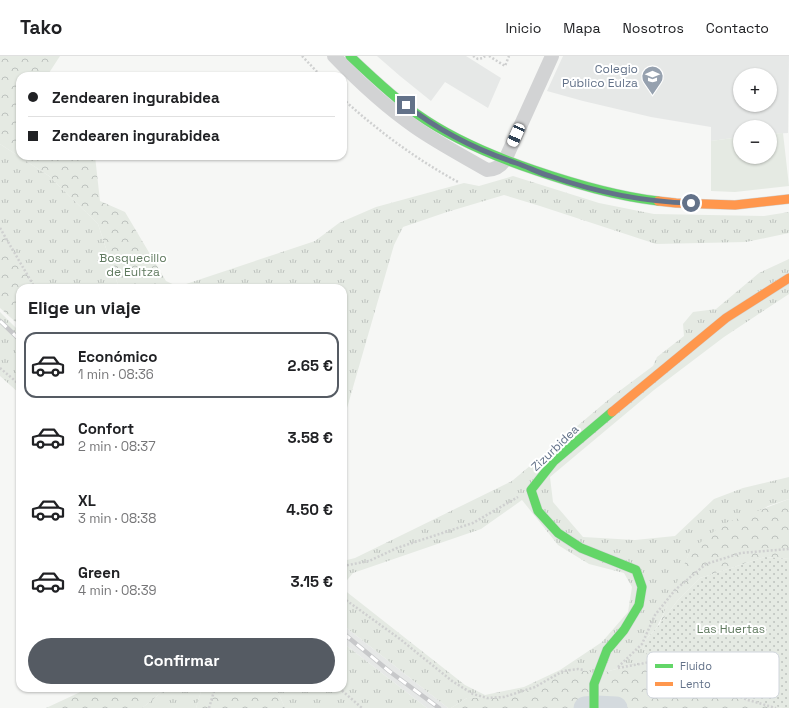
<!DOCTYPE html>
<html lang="es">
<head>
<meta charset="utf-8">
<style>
  :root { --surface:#fff; --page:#f2f2f2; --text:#202124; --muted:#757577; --line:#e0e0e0; --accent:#555b63 }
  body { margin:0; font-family:"Space Grotesk",sans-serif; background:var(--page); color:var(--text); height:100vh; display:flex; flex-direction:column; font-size:15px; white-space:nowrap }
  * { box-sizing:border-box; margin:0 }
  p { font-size:13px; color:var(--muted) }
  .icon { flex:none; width:22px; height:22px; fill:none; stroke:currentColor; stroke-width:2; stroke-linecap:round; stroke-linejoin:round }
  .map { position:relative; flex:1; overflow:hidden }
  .panel { position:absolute; left:16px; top:228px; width:331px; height:408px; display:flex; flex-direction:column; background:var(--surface); border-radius:12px; box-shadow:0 1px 3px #0004 }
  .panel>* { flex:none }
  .hud { position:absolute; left:16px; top:16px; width:331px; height:88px; border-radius:12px; box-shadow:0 1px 3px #0004; display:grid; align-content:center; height:88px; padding:0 12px; background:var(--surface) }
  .fabs { position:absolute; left:733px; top:12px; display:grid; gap:8px }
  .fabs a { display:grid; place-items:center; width:44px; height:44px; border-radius:50%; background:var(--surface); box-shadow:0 1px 3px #0004; font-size:20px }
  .end { position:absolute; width:18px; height:18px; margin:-9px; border:5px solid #637289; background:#fff; box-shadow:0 0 0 2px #fff }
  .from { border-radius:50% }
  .car { position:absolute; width:12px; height:24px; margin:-12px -6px; border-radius:5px; box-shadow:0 0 3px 1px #0007; background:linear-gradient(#fff 24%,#345 0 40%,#fff 0 76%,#345 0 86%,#fff 0) }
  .hud b { display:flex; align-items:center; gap:14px; height:38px; font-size:15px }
  .hud b+b { border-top:1px solid var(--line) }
  .hud i { width:10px; height:10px; background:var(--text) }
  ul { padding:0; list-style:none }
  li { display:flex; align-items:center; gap:12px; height:66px; margin:0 8px 6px; padding:0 4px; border:2px solid transparent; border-radius:12px }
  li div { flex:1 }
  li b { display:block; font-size:15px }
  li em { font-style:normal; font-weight:700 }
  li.active { border-color:var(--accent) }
  li>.icon { width:36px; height:36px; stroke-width:1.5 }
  h2 { padding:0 12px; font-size:18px; line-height:48px }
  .button { display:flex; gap:8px; margin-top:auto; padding:8px 12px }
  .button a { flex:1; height:46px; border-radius:24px; background:var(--accent); color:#fff; font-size:16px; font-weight:700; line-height:46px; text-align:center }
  header { display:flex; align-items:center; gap:24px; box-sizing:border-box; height:56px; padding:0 20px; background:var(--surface); border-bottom:1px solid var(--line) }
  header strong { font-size:19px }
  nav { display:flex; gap:22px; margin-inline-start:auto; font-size:14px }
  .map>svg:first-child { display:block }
  .built { fill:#e6e8e7; fill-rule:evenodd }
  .grass { fill:url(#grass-tufts) }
  .forest { fill:url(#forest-crowns) }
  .park { fill:#e5eae3 }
  .garden { fill:url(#garden-dots) }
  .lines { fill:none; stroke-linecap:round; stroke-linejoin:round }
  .river { stroke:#d4dade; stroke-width:23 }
  .fast-casing { stroke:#d2d5d6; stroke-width:10 }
  .slow-casing { stroke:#d2d5d6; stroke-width:10 }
  .path { stroke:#cfd0d0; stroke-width:2.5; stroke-dasharray:2 2; stroke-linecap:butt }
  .street { stroke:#d2d3d4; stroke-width:14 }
  .fast { stroke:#63d668; stroke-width:9 }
  .slow { stroke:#ff974d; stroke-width:9 }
  .rail-casing { stroke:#c7c8ca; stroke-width:4.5 }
  .rail { stroke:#fff; stroke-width:3; stroke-dasharray:9; stroke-linecap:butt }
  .route { stroke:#637289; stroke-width:5 }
  .labels { text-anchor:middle; stroke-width:4; stroke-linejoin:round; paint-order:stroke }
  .poi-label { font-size:12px; fill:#637289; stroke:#fff; text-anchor:end }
  .park-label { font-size:12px; fill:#607a5f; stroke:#fff }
  .street-label { font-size:12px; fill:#637289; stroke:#fff }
  .key { fill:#fff; stroke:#d0d5dc; stroke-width:1 }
  .key-label { font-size:11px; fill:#637289 }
</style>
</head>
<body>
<header>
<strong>Tako</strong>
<nav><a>Inicio</a><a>Mapa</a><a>Nosotros</a><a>Contacto</a></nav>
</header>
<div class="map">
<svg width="789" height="652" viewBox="0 0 789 652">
  <defs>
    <pattern id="grass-tufts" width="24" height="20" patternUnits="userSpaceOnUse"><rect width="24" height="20" fill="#e5eae3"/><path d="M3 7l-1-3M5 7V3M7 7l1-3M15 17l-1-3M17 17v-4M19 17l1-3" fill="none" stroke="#bdc2be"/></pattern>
    <pattern id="forest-crowns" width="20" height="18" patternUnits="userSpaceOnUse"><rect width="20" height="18" fill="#e5eae3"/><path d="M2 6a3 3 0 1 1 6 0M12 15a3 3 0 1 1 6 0" fill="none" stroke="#bdc2be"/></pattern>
    <pattern id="garden-dots" width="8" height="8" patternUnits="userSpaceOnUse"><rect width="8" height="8" fill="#e5eae3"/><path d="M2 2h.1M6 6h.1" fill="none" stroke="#bdc2be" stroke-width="1.8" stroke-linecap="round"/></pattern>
  </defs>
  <rect width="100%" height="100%" fill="#f6f7f5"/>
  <!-- built -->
  <path class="built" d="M377,0H466L501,22L488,52L445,26L431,45L400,20Z
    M563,0H789L788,77L770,78V71H740V81L711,85V71L651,61L583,45L547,35ZM740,19H770V49H740Z
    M343,569L448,652H427L343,587Z"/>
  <!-- grass -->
  <path class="grass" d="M0,88L49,120L98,168L119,232H35L0,173Z
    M513,120L599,147L654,158L764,160L789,156V177L746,186L656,188L540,150L504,139L447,156L403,171L394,189L343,366V232H174L315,185L339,167L376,151L464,127L479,130Z
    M789,203V238L724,281L654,334L550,421L553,446L583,481L635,484L675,480L714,443L743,432L789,421V443L768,450L690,495L675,534L657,571L642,588L647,599L661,604L638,607L598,618L573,614L561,617L538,633L507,641L467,642L451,652H448L343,569V533L465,629L485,639L524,631L560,614L602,586L628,556L632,531L624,517L589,508L558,489L522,444L481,473L353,517L343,529V505L355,502L512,425L614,339L653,310L657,301L684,280L683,268L693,256L716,253L759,217Z
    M0,256L20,276V338L0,320Z
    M343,587L427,652H285L276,632H343Z
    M167,632H202L196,652H142Z"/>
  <!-- forest -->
  <path class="forest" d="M0,0H60L47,20H20V100H95L100,145L125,156L166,225L181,232H119L98,168L49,120L0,88Z
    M0,172L35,232H20V270L0,252Z
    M789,443V503L765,501L700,522L678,544L659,569L690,495L723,468Z
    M664,603L681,610L708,629L748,644L783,652H451L467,642L506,641L537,632L562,616L578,613L598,618L638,607Z
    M89,632H167L142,652H46Z
    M202,632H276L285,652H196Z"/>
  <!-- park -->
  <path class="park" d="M783,77L789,130L735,136L711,135V85L740,81V101H770V78Z"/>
  <!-- garden -->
  <path class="garden" d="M765,501L789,503V652H783L748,644L708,629L681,610L664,603L647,599L642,588L659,569L678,544L700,522Z"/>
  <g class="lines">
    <!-- river -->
    <path class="river" d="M585,652L596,651L616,652"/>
    <defs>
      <path id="fast" d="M350,0C371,20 393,41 417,58C452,83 493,100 534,114C575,128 615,140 658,145
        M594,652V628L607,594L624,574L639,549L642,531L636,514L581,492L558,477L538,455L531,434L554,405L612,356"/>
      <path id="slow" d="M658,145L676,147L735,149L789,143
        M612,356L726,262L789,222"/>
    </defs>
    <!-- fast casing -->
    <use href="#fast" class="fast-casing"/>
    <!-- slow casing -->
    <use href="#slow" class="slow-casing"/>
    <!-- path -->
    <path class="path" d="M302,0L321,20
      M473,0L478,3L483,2L485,0
      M489,0L505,10L509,0
      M343,43C378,75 416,103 458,126
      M0,172L35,232
      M0,312L20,329
      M343,510L369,505L397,492L473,467L518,441
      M343,542L400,583L452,625L473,638L487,642L504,641L535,631L563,615L578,613L584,614
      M618,611L642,588L655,559L675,534L706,508L741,497L789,493
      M618,612L661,604L670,606L708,629L748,644L776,652
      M339,632L362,652
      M209,652L215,632"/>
    <!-- street -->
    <path class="street" d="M334,0C359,26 386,51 415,71C438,87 463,100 487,114C495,114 501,110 505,104L552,0"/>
    <!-- fast -->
    <use href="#fast" class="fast"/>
    <!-- slow -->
    <use href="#slow" class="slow"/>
    <defs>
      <path id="rail" d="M0,265L20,284
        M343,577L389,615L439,652"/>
    </defs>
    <!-- rail casing -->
    <use href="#rail" class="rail-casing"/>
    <!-- rail -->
    <use href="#rail" class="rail"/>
  </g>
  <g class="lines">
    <!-- route -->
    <path class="route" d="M406,49C439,75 477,94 516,107C528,111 539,117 550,120C596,136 644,146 691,147"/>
  </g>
  <!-- icons -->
  <defs>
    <symbol id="school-pin" viewBox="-11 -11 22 30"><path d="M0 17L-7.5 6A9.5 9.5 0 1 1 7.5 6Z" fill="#96a1af" stroke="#fff"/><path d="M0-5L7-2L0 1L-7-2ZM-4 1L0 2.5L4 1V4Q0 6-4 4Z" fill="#fff"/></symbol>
  </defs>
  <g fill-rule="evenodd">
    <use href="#school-pin" x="640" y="8" width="25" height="34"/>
  </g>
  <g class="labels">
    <!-- poi labels -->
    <g class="poi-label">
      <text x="638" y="17">Colegio<tspan x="638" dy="14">Público Eulza</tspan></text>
    </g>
    <!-- park labels -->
    <g class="park-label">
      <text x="133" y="206">Bosquecillo<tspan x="133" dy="14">de Eultza</tspan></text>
      <text x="731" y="577">Las Huertas</text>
    </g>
    <!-- street labels -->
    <g class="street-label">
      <text transform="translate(555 392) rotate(-44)" y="4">Zizurbidea</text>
    </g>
  </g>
  <!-- legend -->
  <rect x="647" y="596" width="132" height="46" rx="6" class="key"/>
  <rect x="655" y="608" width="18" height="4" fill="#63d668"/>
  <rect x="655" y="626" width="18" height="4" fill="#ff974d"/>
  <g class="key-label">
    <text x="680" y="614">Fluido</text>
    <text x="680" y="632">Lento</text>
  </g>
</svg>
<div class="fabs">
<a>+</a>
<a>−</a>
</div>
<i class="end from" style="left:691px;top:147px"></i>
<i class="end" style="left:406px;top:49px"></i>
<i class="car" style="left:516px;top:79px;rotate:204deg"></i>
<div class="hud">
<b><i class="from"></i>Zendearen ingurabidea</b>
<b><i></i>Zendearen ingurabidea</b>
</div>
<section class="panel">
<h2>Elige un viaje</h2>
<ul>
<li class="active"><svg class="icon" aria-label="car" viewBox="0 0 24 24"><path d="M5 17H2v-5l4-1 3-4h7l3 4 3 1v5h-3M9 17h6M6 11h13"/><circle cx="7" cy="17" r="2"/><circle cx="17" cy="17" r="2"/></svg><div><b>Económico</b><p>1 min · 08:36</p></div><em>2.65 €</em></li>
<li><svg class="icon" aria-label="car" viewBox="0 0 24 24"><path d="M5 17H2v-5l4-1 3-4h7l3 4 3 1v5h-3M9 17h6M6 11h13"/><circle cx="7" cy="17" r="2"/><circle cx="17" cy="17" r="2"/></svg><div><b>Confort</b><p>2 min · 08:37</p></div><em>3.58 €</em></li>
<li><svg class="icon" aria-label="car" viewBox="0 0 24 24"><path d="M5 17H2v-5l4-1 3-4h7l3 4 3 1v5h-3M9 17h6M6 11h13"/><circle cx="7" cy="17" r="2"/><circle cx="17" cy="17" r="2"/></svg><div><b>XL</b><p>3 min · 08:38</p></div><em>4.50 €</em></li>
<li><svg class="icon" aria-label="car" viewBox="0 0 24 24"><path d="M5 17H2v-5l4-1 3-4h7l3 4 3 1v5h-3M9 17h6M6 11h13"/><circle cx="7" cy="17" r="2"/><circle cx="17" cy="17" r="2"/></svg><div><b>Green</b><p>4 min · 08:39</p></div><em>3.15 €</em></li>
</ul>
<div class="button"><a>Confirmar</a></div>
</section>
</div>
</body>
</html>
